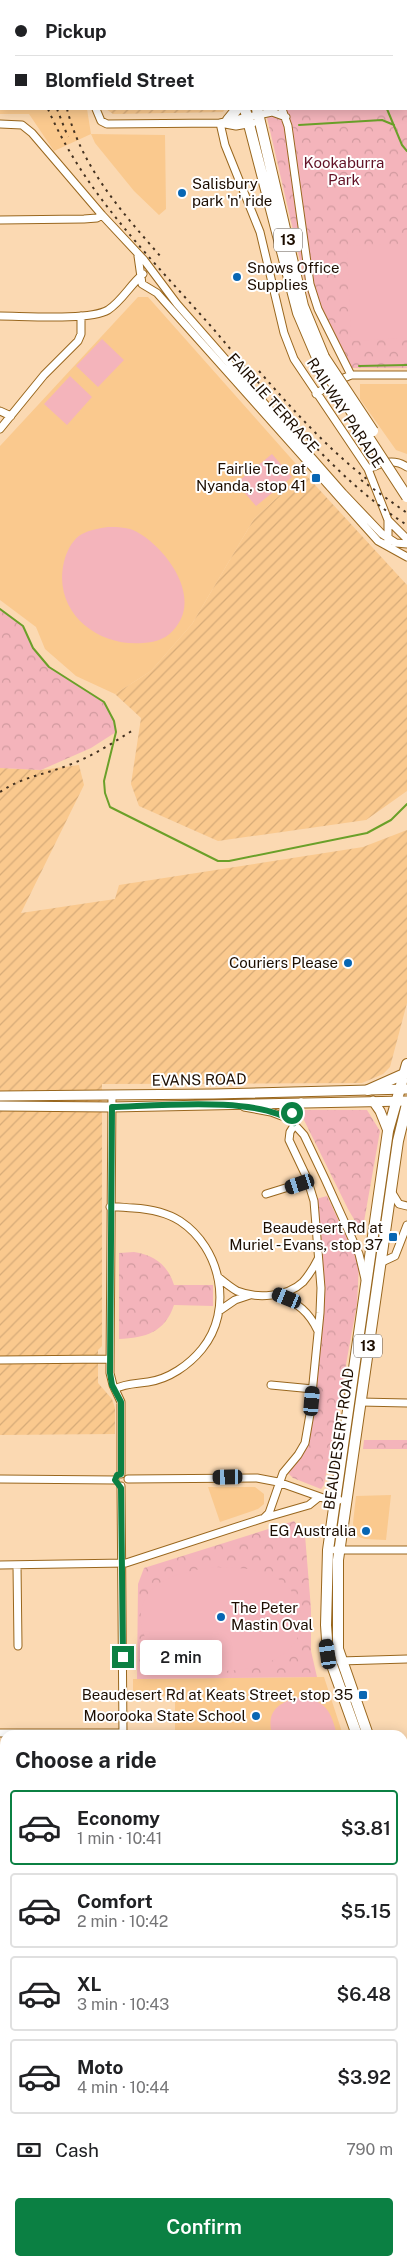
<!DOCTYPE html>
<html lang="en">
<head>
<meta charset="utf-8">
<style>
  :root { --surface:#fff; --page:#f6f6f6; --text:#202124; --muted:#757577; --line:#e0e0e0; --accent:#0b8043 }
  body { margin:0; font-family:"Public Sans",sans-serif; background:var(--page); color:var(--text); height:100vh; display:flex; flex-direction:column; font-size:19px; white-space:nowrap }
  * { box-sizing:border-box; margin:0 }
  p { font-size:16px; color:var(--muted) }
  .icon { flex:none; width:28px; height:28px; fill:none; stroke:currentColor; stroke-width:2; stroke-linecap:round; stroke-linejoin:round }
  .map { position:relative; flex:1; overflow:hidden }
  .side { position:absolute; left:0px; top:1730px; width:408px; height:536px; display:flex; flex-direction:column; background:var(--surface); border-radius:15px 15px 0 0; box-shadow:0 2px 12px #0003 }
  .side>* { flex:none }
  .banner { position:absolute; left:0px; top:0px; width:408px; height:110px; box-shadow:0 2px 12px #0003; display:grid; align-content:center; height:110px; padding:0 15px; background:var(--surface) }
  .end { position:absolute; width:22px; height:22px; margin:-11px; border:6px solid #0b8043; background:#fff; box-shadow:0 0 0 2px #fff }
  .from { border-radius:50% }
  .bubble { position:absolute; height:35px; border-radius:5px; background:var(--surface); box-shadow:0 2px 12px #0003; font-size:16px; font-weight:600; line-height:35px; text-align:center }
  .car { position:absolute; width:15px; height:30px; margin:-15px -8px; border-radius:6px; box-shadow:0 0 4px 1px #0007; background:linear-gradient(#222 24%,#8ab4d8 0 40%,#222 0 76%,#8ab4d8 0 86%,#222 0) }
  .banner b { display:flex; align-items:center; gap:18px; height:48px; font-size:19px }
  .banner b+b { border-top:1px solid var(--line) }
  .banner i { width:12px; height:12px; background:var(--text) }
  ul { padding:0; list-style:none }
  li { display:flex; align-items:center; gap:15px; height:75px; margin:0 10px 8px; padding:0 5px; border:2px solid var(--line); border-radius:5px }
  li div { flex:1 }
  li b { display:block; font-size:19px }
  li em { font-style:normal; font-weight:600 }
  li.selected { border-color:var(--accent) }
  li>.icon { width:45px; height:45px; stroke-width:1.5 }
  h2 { padding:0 15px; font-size:22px; line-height:60px }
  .pay { display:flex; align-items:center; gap:12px; height:55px; padding:0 15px; font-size:19px }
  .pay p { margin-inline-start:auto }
  .primary-button { display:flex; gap:10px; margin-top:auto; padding:10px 15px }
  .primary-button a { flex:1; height:58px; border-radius:5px; background:var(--accent); color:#fff; font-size:20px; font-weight:600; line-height:58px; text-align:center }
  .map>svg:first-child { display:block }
  .built { fill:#fac98e }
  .industrial { fill:url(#industrial-furrows) }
  .park { fill:url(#park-crowns) }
  .pitch { fill:#f4b4bb }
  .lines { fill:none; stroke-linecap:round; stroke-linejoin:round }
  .stream { stroke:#6aa029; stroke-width:2 }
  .minor-casing { stroke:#99671e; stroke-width:9 }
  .major-casing { stroke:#99671e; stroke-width:11 }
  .highway-casing { stroke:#99671e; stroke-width:12 }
  .minor { stroke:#fff; stroke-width:7 }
  .major { stroke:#fff; stroke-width:9 }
  .highway { stroke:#fff; stroke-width:10 }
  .rail { stroke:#433120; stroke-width:2; stroke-dasharray:2.5 5; stroke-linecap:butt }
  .highway-bridge-casing { stroke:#99671e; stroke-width:12; stroke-linecap:butt }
  .highway-bridge { stroke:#fff; stroke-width:10 }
  .route { stroke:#0b8043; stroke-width:6 }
  .poi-dot { fill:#0866b3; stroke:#fff; stroke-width:2 }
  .labels { text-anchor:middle; stroke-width:4; stroke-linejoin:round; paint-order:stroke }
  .shield { fill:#fff; stroke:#60564c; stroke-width:1 }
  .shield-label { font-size:14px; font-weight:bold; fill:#1c0d00 }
  .park-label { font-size:15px; fill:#621226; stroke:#fff }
  .poi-label { font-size:15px; fill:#1c0d00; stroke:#fff; text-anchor:end }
  .street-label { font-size:15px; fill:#1c0d00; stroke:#fff }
</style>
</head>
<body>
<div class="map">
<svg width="407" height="2266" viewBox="0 0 407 2266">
  <defs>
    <pattern id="industrial-furrows" width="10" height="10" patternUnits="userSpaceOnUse" patternTransform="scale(1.25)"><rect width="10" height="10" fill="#fac98e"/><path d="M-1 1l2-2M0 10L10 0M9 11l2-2" fill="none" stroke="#d6ab79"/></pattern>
    <pattern id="park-crowns" width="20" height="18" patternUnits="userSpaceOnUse" patternTransform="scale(1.25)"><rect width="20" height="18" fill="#f4b4bb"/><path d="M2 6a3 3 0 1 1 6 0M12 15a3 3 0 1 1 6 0" fill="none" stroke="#d19a9f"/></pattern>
  </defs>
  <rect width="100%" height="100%" fill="#fbd9b2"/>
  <!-- built -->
  <path class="built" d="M0,71L1,109H87L91,134L165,135L166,209L159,215L134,191L95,143L91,134L54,151L29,114H0Z
    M138,297H148L304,473L254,519L192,624L151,671L115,694L76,676L45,649L36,627L0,600V446Z
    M360,384H407V454L396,450L360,399Z
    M208,1487H255L264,1494V1504L258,1509L220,1522Z
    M391,1495L386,1540L365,1539L359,1537L354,1530L353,1523L356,1496Z
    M324,1677L343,1735H175V1696H133V1679Z
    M257,2261H309L313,2266H260Z"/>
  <!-- industrial -->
  <path class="industrial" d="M87,0H202V1H87Z
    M106,109H225L223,112L113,114Z
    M304,473L407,585V791L366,820L218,841L139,806L131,784L141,718L115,694L151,671L192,624L254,519Z
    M79,765L84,785L21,913L115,899L119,885L363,847L407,830V1003L390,1067L383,1074L362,1083L102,1084V1346L98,1350V1383L112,1399L115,1408V1434L0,1435V768L41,770Z"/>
  <!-- park -->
  <path class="park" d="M244,0H368V1H244Z
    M407,13V368H343L308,295L265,109H406Z
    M0,609L23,626L33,648L49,667L104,702L114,721L116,732L91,748L41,770L0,768Z
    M302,1110H367L380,1131L362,1233L348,1209L300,1112Z
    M327,1196L359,1264L357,1304L324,1485L321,1489L293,1478L288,1473L307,1444L311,1431L324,1293L316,1199Z
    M134,1252C154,1255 168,1265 174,1285H213V1306L174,1305C165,1332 146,1338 119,1339V1253Z
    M364,1440H407V1449H363Z
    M294,1521L305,1535L311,1609V1651L317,1677L137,1679L138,1584L144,1568Z"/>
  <!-- pitch -->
  <path class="pitch" d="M407,244V338L351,341L347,246Z
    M102,339L124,360L98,387L76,366Z
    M70,376L92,397L67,425L44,404Z
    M272,454L292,477L256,506L236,483Z
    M108,527C118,527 128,527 137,532C166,548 201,595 176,627C168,638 157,642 143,643C95,647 50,609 65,558C68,549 73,539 82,534C90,530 99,528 108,527Z
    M216,1567C244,1568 282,1568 296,1599C337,1688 131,1697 141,1612C145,1578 188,1570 216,1567Z
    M301,1697C326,1701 331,1711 337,1735H272C266,1711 278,1702 301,1697Z"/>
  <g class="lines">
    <!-- stream -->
    <path class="stream" d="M302,0L304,1
      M328,0L329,1
      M387,109L402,145L407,151
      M299,125L382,120L394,125
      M359,366L407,365
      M0,609L23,626L33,648L49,667L104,702L114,721L116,732L104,781L105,793L110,807L218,861H229L367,833L391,820L407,804"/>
    <defs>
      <path id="minor" d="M79,0V1
        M379,0V1
        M96,109L101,121L107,124L220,123L272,112L286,117
        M282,109L288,126L310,284L318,309L351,375
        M220,123L225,145L260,232L284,333L294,359L368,469L388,520L407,539
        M220,123L236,126L253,123
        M0,124L22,125L32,133L102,215L144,260L177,304L343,493L382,534L396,543L407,544
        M0,220L84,219L97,218L102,215
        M138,256L142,284L157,293L378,541L407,557
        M0,316C24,316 89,321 108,310C122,301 130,285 143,274
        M316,394L332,383L351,375H407
        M0,411L11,416
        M0,429L44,375L78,341L81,334V316
        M368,469C382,463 393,458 407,467
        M388,520V542
        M112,1095L110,1373L113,1385L121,1402V1474
        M282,1103L284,1113L304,1135L325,1179L359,1254L365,1279
        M244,1107L271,1112L287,1118
        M293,1123V1109L301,1102
        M391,1191L399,1204L407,1206
        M266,1194L308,1181
        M110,1207C118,1206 125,1208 133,1208C150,1209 166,1212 180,1221C221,1248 234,1310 202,1349C189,1365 169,1379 148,1382C136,1384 126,1383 115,1389
        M380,1263L395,1256L407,1225
        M218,1277C224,1282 230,1287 237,1291C257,1299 287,1297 303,1282C309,1275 314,1267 318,1259
        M278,1295C298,1303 309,1312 318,1331
        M219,1311L235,1300L250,1295
        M0,1360L110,1359
        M271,1385L313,1389
        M360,1402L407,1403
        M0,1479L115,1480
        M128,1479L257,1478L278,1482L326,1499L339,1500
        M121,1486L123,1735
        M264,1518L309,1505L319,1497
        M335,1550H407
        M0,1565L126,1563L264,1518L269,1513L283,1473L298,1455L305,1443L310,1414L320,1313L321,1288L314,1201L307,1178L289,1140L290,1132L295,1124
        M17,1565L18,1646
        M340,1661L407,1659
        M0,1733H123
        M402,1753H407
        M0,1821H5
        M402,1845H407
        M402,1937H407
        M0,1958H5
        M402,2135L404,2123V2080
        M402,2238L407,2240
        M0,2263L198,2264L208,2261
        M3,2263L4,2051
        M250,2266L256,2261
        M354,2266L356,2261"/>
      <path id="major" d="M0,1096L213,1094L407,1089
        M373,1101L380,1111L388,1131
        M0,1106L112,1107L407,1101"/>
      <path id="highway" d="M225,0V1
        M235,0V1
        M245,109L298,313L318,360
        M257,109L303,306L324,357
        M228,120L237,109
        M368,1090L404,1074
        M357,1735L328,1654L326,1625L328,1550L388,1131L407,1064
        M368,1735L338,1649V1560L398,1141L407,1104
        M228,2261L232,2266
        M242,2261L246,2266
        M198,2264L200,2261"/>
    </defs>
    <!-- minor casing -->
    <use href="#minor" class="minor-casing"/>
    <!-- major casing -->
    <use href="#major" class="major-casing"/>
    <!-- highway casing -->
    <use href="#highway" class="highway-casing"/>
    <!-- minor -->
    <use href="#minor" class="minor"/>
    <!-- major -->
    <use href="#major" class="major"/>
    <!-- highway -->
    <use href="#highway" class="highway"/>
    <!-- rail -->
    <path class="rail" d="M19,0V1
      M27,0L28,1
      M47,0V1
      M48,109C85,195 155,262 216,332C272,398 333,478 407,525
      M57,109L68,137
      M67,109C82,168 122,212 161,257
      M259,371C293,410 327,448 368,480
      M361,480L407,513
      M0,792C24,776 44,775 69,765C93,756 114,742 135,729"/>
    <defs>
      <path id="highway-bridge" d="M324,357L373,431
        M318,360L407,497"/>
    </defs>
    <!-- highway-bridge casing -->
    <use href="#highway-bridge" class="highway-bridge-casing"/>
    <!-- highway-bridge -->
    <use href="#highway-bridge" class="highway-bridge"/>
  </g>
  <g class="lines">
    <!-- route -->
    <path class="route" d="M123,1657L121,1488L115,1480L117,1475L121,1474V1402L112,1385L110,1373L112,1107C154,1106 261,1095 294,1123L292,1113"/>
  </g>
  <!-- markers -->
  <g class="poi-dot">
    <circle cx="182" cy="193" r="5"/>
    <circle cx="237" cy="277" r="5"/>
    <rect x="311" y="473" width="10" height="10" rx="2.5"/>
    <circle cx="348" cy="963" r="5"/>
    <rect x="388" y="1232" width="10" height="10" rx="2.5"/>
    <circle cx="366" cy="1531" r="5"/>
    <circle cx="221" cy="1617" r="5"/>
    <rect x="358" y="1690" width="10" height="10" rx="2.5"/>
    <circle cx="256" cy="1716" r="5"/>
  </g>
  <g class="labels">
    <!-- shield labels -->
    <g class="shield">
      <rect x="274" y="228.5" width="28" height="23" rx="4"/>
      <rect x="354" y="1334.5" width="28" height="23" rx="4"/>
    </g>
    <g class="shield-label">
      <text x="288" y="245">13</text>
      <text x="368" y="1351">13</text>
    </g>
    <!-- park labels -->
    <g class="park-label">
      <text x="344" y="168">Kookaburra<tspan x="344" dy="17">Park</tspan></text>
    </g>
    <!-- poi labels -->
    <g class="poi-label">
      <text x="192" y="189" text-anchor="start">Salisbury<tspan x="192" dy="17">park 'n' ride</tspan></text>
      <text x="247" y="273" text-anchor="start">Snows Office<tspan x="247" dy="17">Supplies</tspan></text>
      <text x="306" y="474">Fairlie Tce at<tspan x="306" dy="17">Nyanda, stop 41</tspan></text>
      <text x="338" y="968">Couriers Please</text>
      <text x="383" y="1233">Beaudesert Rd at<tspan x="383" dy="17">Muriel - Evans, stop 37</tspan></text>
      <text x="356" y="1536">EG Australia</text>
      <text x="231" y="1613" text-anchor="start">The Peter<tspan x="231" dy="17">Mastin Oval</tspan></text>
      <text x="353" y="1700">Beaudesert Rd at Keats Street, stop 35</text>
      <text x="246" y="1721">Moorooka State School</text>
    </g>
    <!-- street labels -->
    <g class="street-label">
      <text transform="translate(273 403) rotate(48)" y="5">FAIRLIE TERRACE</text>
      <text transform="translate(345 413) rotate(57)" y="5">RAILWAY PARADE</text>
      <text transform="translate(199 1080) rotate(-1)" y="5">EVANS ROAD</text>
      <text transform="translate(339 1439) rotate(-82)" y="5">BEAUDESERT ROAD</text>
    </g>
  </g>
</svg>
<i class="end from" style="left:292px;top:1113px"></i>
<i class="end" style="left:123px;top:1657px"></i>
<div class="bubble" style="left:140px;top:1640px;width:82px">2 min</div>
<i class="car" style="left:300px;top:1184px;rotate:252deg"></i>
<i class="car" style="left:287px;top:1298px;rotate:292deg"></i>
<i class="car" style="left:312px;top:1401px;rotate:5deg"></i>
<i class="car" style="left:228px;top:1477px;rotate:269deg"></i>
<i class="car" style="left:328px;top:1654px;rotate:352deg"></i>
<div class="banner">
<b><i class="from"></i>Pickup</b>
<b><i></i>Blomfield Street</b>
</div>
<section class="side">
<h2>Choose a ride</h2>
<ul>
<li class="selected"><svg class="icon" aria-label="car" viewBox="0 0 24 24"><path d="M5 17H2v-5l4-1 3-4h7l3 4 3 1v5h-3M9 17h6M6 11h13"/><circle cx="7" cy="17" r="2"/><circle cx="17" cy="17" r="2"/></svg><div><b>Economy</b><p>1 min · 10:41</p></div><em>$3.81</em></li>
<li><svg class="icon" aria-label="car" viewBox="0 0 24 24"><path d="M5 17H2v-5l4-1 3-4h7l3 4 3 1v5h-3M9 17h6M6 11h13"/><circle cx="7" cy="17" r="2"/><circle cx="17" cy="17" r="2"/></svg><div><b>Comfort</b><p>2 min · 10:42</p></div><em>$5.15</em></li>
<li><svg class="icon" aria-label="car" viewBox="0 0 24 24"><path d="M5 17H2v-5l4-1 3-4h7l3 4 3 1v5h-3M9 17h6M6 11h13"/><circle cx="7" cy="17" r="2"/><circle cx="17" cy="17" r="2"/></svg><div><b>XL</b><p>3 min · 10:43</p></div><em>$6.48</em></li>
<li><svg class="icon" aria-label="car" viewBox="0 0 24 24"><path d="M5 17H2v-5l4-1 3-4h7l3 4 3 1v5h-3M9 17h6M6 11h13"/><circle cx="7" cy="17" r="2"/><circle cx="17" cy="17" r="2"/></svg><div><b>Moto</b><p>4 min · 10:44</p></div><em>$3.92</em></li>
</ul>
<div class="pay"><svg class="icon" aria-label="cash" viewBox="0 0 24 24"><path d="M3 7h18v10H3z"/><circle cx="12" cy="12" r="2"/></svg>Cash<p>790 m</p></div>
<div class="primary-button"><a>Confirm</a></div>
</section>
</div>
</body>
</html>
